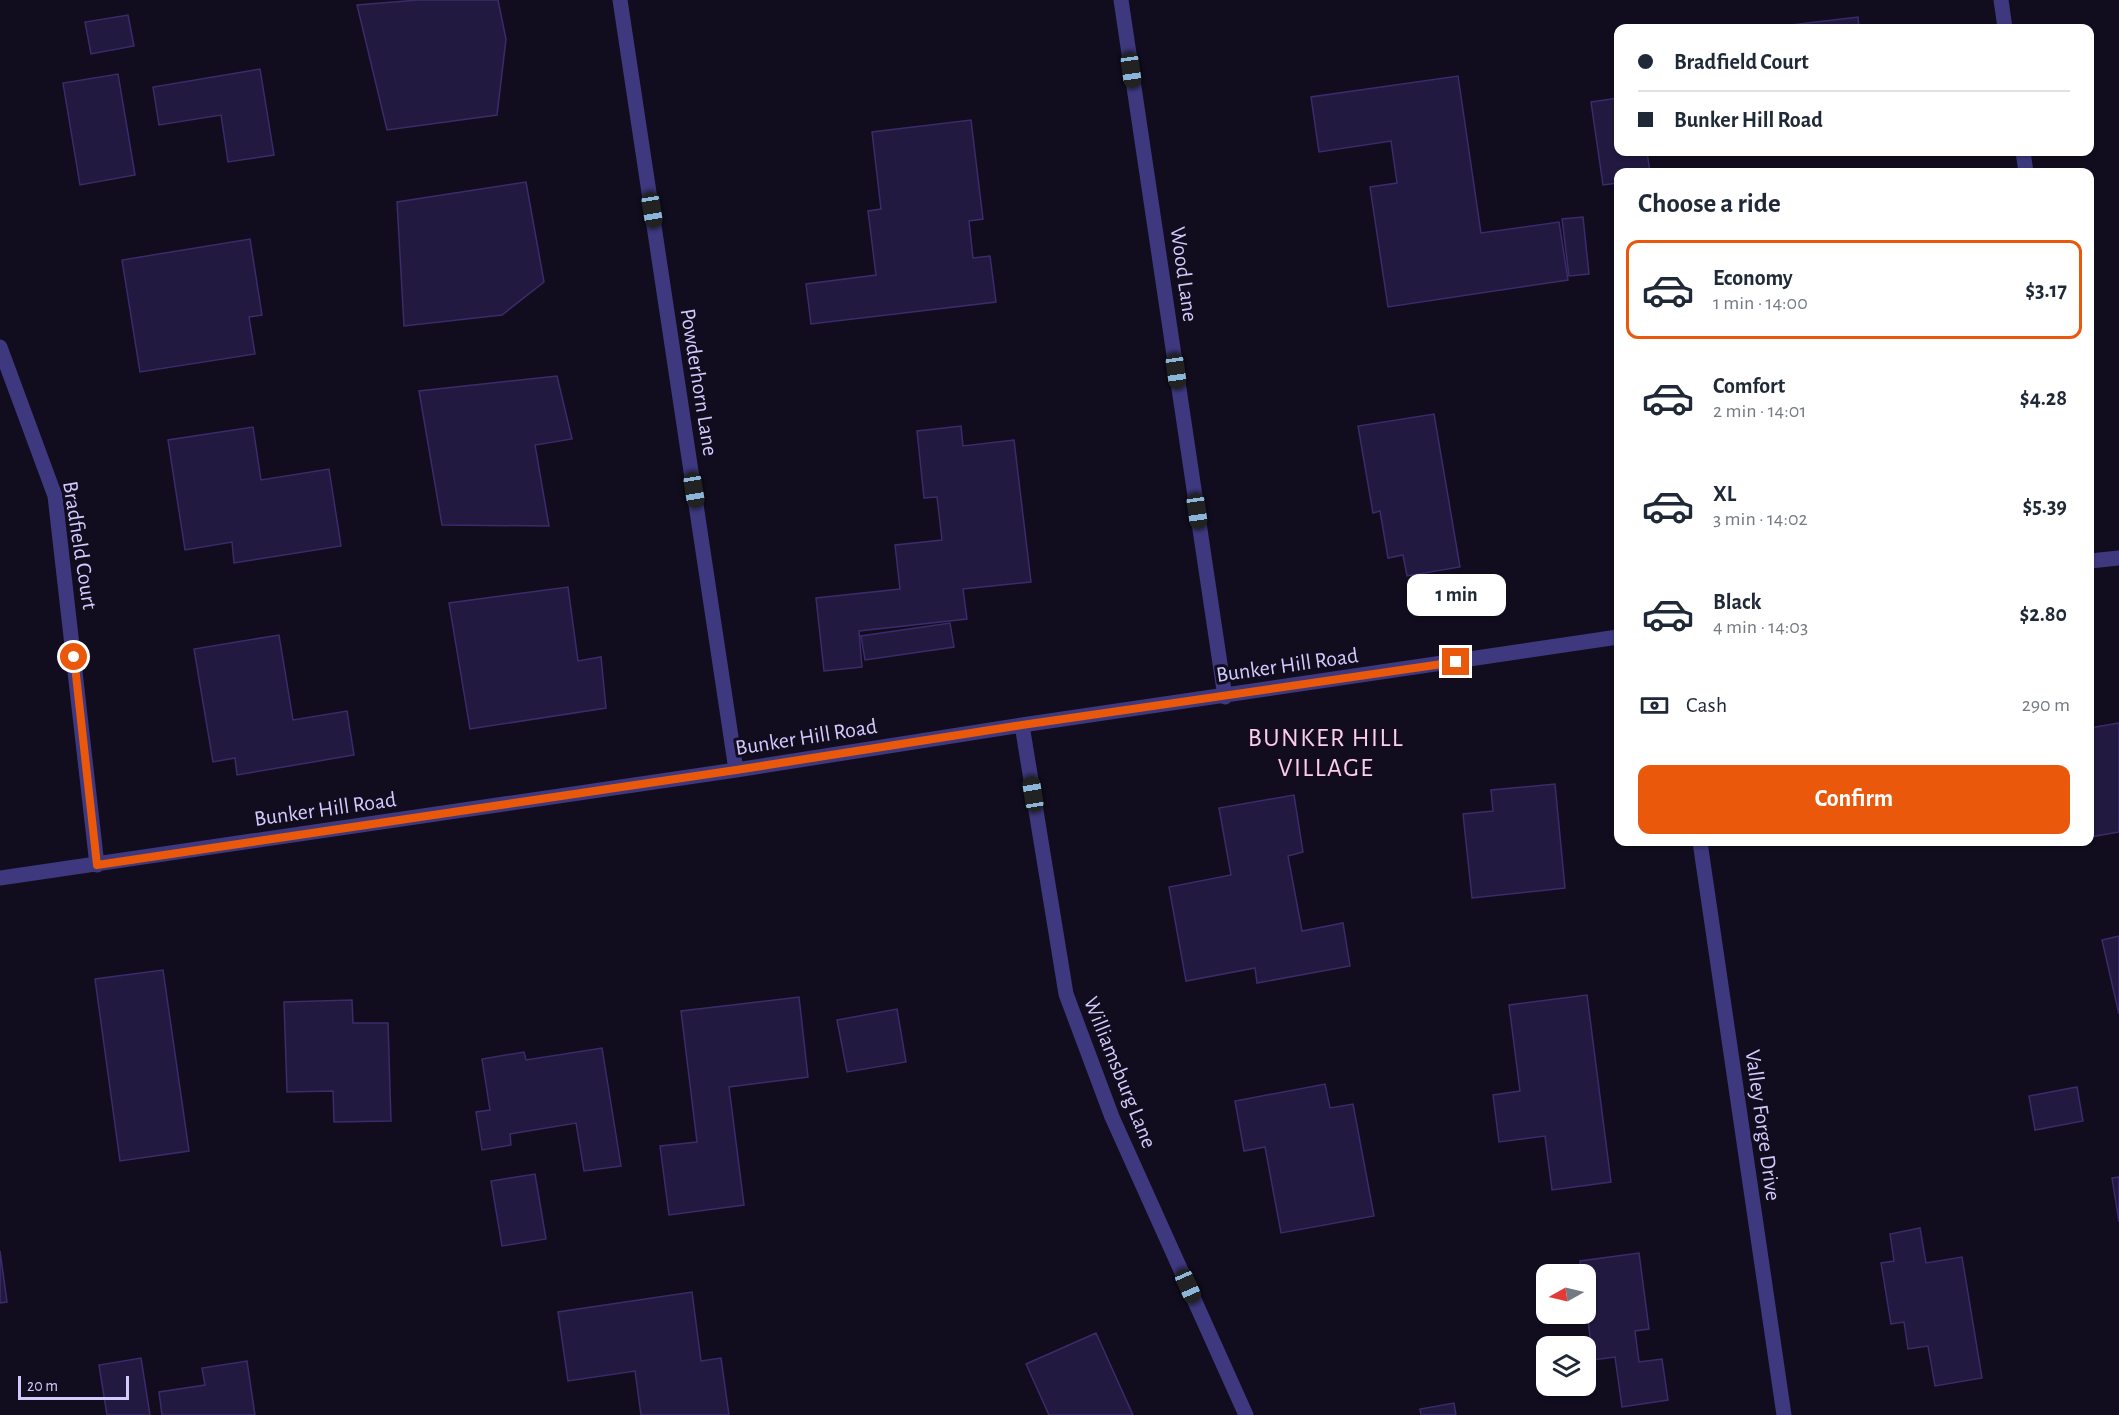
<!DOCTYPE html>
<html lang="en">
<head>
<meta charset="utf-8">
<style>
  :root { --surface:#fff; --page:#f6f6f7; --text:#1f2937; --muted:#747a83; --line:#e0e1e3; --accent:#ea580c }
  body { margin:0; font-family:"Alegreya Sans",sans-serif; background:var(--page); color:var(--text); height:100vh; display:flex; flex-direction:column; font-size:22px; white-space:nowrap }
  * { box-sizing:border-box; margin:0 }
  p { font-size:20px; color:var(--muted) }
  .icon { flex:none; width:33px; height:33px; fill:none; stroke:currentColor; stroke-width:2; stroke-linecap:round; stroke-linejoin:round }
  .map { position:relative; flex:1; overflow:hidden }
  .drawer { position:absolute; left:1614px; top:168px; width:480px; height:678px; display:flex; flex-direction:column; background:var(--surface); border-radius:12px; box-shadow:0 2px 4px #0004 }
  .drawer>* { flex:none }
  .guide { position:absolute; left:1614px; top:24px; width:480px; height:132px; border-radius:12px; box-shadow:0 2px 4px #0004; display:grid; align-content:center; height:132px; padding:0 24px; background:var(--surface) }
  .needle { width:39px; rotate:262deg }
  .fabs { position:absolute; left:1536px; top:1264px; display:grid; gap:12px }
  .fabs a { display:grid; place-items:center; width:60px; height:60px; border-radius:12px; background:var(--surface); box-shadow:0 2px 4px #0004; font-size:30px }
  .scale { position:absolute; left:18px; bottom:15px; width:111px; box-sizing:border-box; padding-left:6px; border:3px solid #d3cbfe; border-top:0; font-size:16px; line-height:21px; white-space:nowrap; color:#d3cbfe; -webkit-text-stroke:4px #110d1f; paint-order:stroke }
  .end { position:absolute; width:27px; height:27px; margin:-14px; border:8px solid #ea580c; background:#fff; box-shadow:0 0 0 3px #fff }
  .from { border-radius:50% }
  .bubble { position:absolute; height:42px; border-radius:12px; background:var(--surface); box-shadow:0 2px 4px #0004; font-size:20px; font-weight:600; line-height:42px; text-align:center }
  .car { position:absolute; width:18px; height:36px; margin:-18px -9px; border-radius:8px; box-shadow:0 0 4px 2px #0007; background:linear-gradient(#222 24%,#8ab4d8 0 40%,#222 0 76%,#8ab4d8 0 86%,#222 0) }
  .guide b { display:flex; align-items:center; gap:21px; height:57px; font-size:22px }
  .guide b+b { border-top:2px solid var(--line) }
  .guide i { width:15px; height:15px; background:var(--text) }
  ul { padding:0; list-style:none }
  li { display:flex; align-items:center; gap:18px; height:99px; margin:0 12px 9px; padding:0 12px; border:3px solid transparent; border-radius:12px }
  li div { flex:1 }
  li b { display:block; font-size:22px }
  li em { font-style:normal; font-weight:600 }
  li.current { border-color:var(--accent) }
  li>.icon { width:54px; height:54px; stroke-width:1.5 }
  h2 { padding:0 24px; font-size:27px; line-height:72px }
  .pay { display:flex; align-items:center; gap:15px; height:66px; padding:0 24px; font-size:22px }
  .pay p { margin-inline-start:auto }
  .primary-button { display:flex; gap:12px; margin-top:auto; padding:12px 24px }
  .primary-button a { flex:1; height:69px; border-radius:12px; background:var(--accent); color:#fff; font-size:24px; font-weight:600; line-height:69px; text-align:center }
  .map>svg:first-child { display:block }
  .building { fill:#221940; stroke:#3b2b6b; stroke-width:1.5 }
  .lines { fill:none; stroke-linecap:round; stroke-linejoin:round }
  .minor { stroke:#3e387e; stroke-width:15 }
  .route { stroke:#ea580c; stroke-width:8 }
  .labels { text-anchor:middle; stroke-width:6; stroke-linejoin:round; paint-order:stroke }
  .street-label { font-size:22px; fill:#d3cbfe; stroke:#110d1f }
  .quarter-label { font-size:26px; letter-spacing:1.5px; fill:#fecdea; stroke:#110d1f }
</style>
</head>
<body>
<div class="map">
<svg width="2119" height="1415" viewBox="0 0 2119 1415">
  <rect width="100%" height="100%" fill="#110d1f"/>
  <!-- building -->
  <path class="building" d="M418,0H498L506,39L497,115L387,130L357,5Z
    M128,15L134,46L91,54L85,22Z
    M1858,17L1859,28H1766Z
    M260,69L274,155L228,162L221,115L159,125L153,87Z
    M118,74L135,175L80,185L63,83Z
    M1458,76L1481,233L1559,222L1568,280L1388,307L1370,187L1397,183L1391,141L1319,152L1311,97Z
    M1618,98V152H1647L1650,172H1618V183L1603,185L1591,102Z
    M971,120L983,219L969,221L973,258L990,256L996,302L811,324L806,284L876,275L868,211L881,209L872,132Z
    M526,182L544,282L502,315L404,326L397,202Z
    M1583,217L1589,274L1569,276L1562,219Z
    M250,239L262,315L249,317L255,354L140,372L122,260Z
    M557,376L572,439L535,445L549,526L442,525L419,391Z
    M1434,414L1460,567L1407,576L1403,555L1388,558L1380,511L1373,513L1358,426Z
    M961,426L963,446L1014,440L1031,582L963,589L967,619L859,631L862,667L824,671L816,598L900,589L895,545L942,540L937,497L924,498L917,431Z
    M253,427L261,480L329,469L341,546L234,563L232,542L185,550L168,440Z
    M568,587L578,661L601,657L606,708L470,729L449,603Z
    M950,623L954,647L865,660L861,636Z
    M279,635L293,720L347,711L354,755L237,775L235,758L213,762L194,649Z
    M2119,723V832L2090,837V728Z
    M1555,784L1565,888L1472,898L1463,814L1493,811L1491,790Z
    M1294,795L1303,852L1288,856L1302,931L1343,923L1350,966L1257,983L1255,968L1186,981L1169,887L1231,875L1219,808Z
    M2119,936V1014L2102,940Z
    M163,970L189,1151L120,1161L95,979Z
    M1587,995L1611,1182L1552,1190L1545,1136L1499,1142L1493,1095L1520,1091L1509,1005Z
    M799,997L808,1077L729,1087L744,1205L669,1215L660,1146L697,1142L681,1011Z
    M352,1000L353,1023H388L391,1121L334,1122L333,1091L287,1092L284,1002Z
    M897,1009L906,1062L847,1072L837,1020Z
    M602,1048L621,1166L584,1171L576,1123L510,1134L511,1145L482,1150L476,1112L490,1110L482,1059L524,1052L526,1060Z
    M1325,1084L1330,1108L1353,1104L1374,1216L1281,1233L1265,1147L1244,1151L1235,1101Z
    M2077,1087L2083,1121L2035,1130L2029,1096Z
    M535,1174L546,1239L502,1246L491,1181Z
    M2119,1177V1222L2112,1178Z
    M1920,1228L1926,1263L1962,1257L1982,1378L1935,1386L1928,1346L1908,1349L1904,1322L1891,1324L1881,1263L1894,1261L1890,1234Z
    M0,1251L7,1302L0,1303Z
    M1639,1253L1649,1329L1635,1331L1639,1362L1662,1359L1668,1400L1622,1407L1615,1357L1593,1360L1586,1305V1275H1581L1580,1261Z
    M692,1292L701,1361L721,1358L729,1415H641L635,1371L568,1381L558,1312Z
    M1096,1333L1133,1415H1049L1026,1364Z
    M141,1358L150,1415H107L99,1365Z
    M247,1361L255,1415H162L159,1392L205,1385L202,1368Z
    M1454,1403L1456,1415H1421L1420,1409Z"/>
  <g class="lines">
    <!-- minor -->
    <path class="minor" d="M620,0L736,770
      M1121,0L1225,697
      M2001,0L2005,28
      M2023,152L2026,172
      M0,347L55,496L97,865
      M2090,561L2119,558
      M1022,725L1066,994L1112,1117L1246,1415
      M1700,842L1784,1415
      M0,878L736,770L1022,725L1618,637"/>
  </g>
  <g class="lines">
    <!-- route -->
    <path class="route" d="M74,657L97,865L736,770L1022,725L1456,662"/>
  </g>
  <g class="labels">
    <!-- street labels -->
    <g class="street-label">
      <text transform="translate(1185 274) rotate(82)" y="8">Wood Lane</text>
      <text transform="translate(700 382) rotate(81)" y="8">Powderhorn Lane</text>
      <text transform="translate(81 545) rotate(81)" y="8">Bradfield Court</text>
      <text transform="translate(1287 664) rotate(-8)" y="8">Bunker Hill Road</text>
      <text transform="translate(806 736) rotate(-9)" y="8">Bunker Hill Road</text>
      <text transform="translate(325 808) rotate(-8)" y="8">Bunker Hill Road</text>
      <text transform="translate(1121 1072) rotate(68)" y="8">Williamsburg Lane</text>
      <text transform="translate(1764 1125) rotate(82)" y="8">Valley Forge Drive</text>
    </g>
    <!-- quarter labels -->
    <g class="quarter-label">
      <text x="1326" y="746">BUNKER HILL<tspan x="1326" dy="30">VILLAGE</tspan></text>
    </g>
  </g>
</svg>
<div class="fabs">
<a><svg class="needle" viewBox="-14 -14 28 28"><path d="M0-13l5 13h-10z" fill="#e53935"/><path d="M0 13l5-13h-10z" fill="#747a83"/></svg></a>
<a><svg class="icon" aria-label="layers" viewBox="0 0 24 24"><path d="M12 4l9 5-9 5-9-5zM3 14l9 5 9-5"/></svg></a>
</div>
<div class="scale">20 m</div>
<i class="end from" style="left:74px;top:657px"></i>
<i class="end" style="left:1456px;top:662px"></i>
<div class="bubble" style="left:1407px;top:574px;width:99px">1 min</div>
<i class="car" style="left:1131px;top:70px;rotate:172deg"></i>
<i class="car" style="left:652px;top:210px;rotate:171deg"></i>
<i class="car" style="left:1176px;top:371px;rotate:172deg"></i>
<i class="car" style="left:694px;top:490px;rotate:171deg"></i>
<i class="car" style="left:1197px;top:511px;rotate:172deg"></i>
<i class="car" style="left:1033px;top:794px;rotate:351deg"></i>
<i class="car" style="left:1188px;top:1286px;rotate:156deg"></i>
<div class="guide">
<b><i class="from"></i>Bradfield Court</b>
<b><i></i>Bunker Hill Road</b>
</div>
<section class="drawer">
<h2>Choose a ride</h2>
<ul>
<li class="current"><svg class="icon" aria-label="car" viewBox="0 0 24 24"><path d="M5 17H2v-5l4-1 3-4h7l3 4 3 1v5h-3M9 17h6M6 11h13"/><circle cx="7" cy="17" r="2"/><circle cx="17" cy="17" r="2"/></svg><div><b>Economy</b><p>1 min · 14:00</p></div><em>$3.17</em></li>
<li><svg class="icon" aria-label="car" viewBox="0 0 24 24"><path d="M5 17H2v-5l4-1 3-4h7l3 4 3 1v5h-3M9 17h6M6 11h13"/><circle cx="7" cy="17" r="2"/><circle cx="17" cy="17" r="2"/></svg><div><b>Comfort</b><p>2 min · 14:01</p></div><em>$4.28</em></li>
<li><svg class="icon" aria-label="car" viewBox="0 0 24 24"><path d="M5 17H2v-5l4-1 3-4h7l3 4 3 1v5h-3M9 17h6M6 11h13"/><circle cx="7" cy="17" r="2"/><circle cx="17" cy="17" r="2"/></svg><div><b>XL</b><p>3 min · 14:02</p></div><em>$5.39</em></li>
<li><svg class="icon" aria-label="car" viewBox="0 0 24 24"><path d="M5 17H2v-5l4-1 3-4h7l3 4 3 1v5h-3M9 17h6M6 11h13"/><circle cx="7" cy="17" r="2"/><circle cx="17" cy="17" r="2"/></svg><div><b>Black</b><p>4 min · 14:03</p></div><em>$2.80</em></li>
</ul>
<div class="pay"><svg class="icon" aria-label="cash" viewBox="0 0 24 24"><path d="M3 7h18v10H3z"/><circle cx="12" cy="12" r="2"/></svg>Cash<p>290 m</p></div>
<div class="primary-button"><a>Confirm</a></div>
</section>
</div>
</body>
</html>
